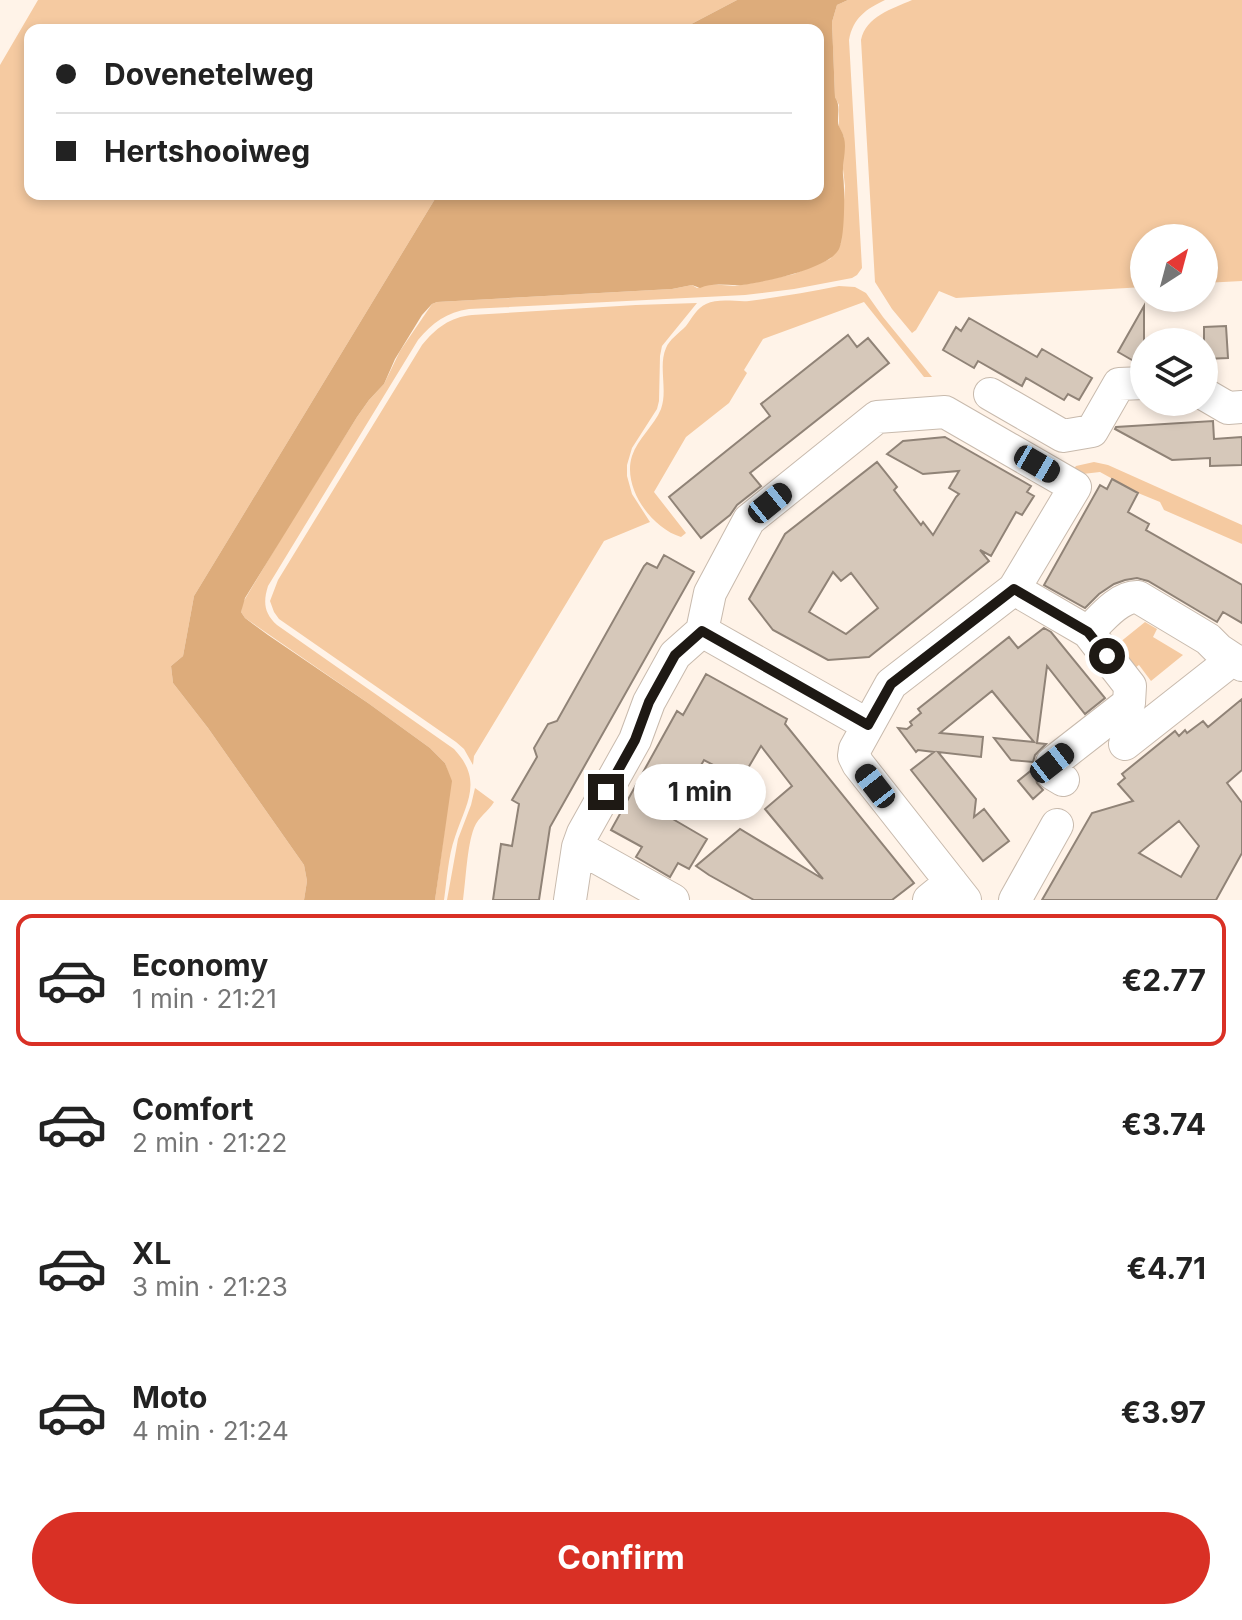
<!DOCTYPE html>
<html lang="en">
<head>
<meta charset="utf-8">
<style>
  :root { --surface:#fff; --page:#f2f2f2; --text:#222; --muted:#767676; --line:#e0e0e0; --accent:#d93025 }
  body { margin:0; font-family:Inter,sans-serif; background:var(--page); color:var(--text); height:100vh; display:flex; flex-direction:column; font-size:30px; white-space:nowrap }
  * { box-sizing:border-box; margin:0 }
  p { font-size:26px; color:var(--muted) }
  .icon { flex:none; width:44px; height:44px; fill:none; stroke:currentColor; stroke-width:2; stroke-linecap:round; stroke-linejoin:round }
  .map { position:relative; height:900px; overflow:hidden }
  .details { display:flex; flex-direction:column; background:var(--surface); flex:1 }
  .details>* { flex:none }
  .guide { position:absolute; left:24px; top:24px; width:800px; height:176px; border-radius:16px; box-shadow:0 4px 12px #0003; display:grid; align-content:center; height:176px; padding:0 32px; background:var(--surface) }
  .needle { width:52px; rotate:36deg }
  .controls { position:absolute; left:1130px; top:224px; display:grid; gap:16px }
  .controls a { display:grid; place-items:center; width:88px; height:88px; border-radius:50%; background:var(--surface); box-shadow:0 4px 12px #0003; font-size:40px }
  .end { position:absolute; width:36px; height:36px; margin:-18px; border:10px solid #1e1914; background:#fff; box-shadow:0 0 0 4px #fff }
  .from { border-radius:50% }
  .bubble { position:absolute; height:56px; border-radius:28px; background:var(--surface); box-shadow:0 4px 12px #0003; font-size:26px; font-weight:700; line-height:56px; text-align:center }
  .car { position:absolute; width:24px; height:48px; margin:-24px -12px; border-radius:10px; box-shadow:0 0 6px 2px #0007; background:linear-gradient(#222 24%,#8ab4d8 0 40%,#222 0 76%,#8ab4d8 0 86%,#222 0) }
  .guide b { display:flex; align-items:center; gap:28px; height:76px; font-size:30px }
  .guide b+b { border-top:2px solid var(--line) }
  .guide i { width:20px; height:20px; background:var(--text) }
  ul { padding:14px 0 0; list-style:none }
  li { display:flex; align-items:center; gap:24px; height:132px; margin:0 16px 12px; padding:0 16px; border:4px solid transparent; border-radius:16px }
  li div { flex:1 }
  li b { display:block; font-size:30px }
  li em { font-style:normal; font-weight:700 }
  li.active { border-color:var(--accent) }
  li>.icon { width:72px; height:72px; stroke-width:1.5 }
  .cta { display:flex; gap:16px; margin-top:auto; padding:16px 32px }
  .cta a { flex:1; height:92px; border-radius:48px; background:var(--accent); color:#fff; font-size:32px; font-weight:700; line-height:92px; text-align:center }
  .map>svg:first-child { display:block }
  .green { fill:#f5caa1 }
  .water { fill:#ddac7b }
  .building { fill:#d6c8ba; stroke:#908377; stroke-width:2; fill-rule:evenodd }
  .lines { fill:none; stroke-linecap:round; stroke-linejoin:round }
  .minor-casing { stroke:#c8baad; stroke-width:34 }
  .minor { stroke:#fff; stroke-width:32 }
  .route { stroke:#1e1914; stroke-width:10 }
</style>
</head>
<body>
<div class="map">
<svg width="1242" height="900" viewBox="0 0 1242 900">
  <rect width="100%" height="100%" fill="#fff3e8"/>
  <!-- green -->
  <path class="green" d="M38,0H737L680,30H30V194H438L194,596L183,656L171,666L173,683L208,728L304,865L307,881L304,900H0V65Z
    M848,0H885C866,9 853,18 849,40L862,268L857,275L852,278L794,289L745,295L469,309C447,312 432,323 418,340L268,586C263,602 264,613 277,625L454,749C484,781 466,803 455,837C448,857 447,879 444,900H435L451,781L445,763L430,748L368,703L245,618L241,612L242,604L288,527L357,417L369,400L384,384L400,351L432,304L437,302L672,289L692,285L697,288L708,284L735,286L758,282L794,274L830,259L841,243L845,186L843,169L844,137L839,127V105L835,97L832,22L837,5Z
    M912,0H1242V281L1204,283V238H1144V287L956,298L939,291L916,330L912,333L892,309L875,282L861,40C866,16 892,9 912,0Z
    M839,286L855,287L866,293L883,317L932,377H924L864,302L763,339L744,370L747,373L729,403L686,437L654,492L686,533L681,537C651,528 622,487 632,456C638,438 654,426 661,409C668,390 658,366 666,348C669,340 679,333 686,326C692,318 697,308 706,304C718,298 736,302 749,301C779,297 809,292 839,286Z
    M697,303L662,346L660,356L659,401L657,409L632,448L627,465V476L632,494L650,522L604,541L474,756L473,765L464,749L456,742L279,619L274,612L270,601L278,580L422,345C436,328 450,317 472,315L636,305Z
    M1094,462L1108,465L1242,525V544L1164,510L1160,502L1138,493L1100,472L1074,475L1073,470L1076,466Z
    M1145,622L1157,629L1153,637L1183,655L1151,681L1139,665L1132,670L1114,647Z
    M475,788L494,802C488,812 479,816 474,828C467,846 466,879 463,900H447L458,839L471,805Z"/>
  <!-- water -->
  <path class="water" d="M737,0H848L837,5L832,22L835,97C840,105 838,111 838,121C838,128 843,131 844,138C847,149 842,163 843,175C845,189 845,238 839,249C829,269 764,282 742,285C728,286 713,282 700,288L692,285L672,289L437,302L432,304L422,315L395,359L384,384L369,400L357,417L245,598L241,612L245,618L268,635L368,703L430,748L445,763L452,781L435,900H304L307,881L304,865L208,728L173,683L171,666L183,656L194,596L438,194H818V30H680Z"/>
  <!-- building -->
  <path class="building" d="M1144,306V364H1139L1118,352Z
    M969,318L1037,357L1042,349L1092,378L1079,400L1068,394L1064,400L1026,378L1022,386L978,361L974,368L943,350L956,327L961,331Z
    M1226,326L1228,358L1204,359V327Z
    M848,335L857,347L868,338L889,363L750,473L761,486L737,505L730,515L701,538L669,497L770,416L761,404Z
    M1213,421L1214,439L1242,437V465L1210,466V458L1172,460L1115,429L1116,427Z
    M945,437L1031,486L1027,492L1034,496L1022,515L1016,512L991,556L980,550L989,561L869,657L828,660L773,630L749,599L785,534L877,462L897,487L894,490L921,525L923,522L933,535L956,497L959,494L949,488L959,471L923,474L887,454L903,441ZM833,572L841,581L851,573L878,608L846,634L809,612Z
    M1112,479L1138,493L1128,512L1149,524L1146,530L1242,585V623L1223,612L1217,622L1148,581L1137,578L1125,580L1114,584L1099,594L1085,608L1044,585L1100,485L1107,489Z
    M664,555L694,572L550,827L539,900H493L501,844L512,846L519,804L512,800L537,757L534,748L548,724L557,721L644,566L647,563L657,568Z
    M1044,628L1051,632L1105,698L1085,714L1047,666L1037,743L1046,744L1035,755L1033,762L1011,760L994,738L1034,742L992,691L940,733L983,737L981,757L938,752L976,799L974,817L984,809L1009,841L983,861L911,770L934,752L918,750L916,752L898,728L907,729L912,725L910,722L921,713L918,709L1009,637L1018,648Z
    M706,674L787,719L785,724L914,883L892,900H754L709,875L696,866L740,829L823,879L765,809L792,786L761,746L741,780L704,760L671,818L707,839L689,869L678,863L670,877L636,857L642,847L611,830L677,711L683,715Z
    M1242,699V770L1227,783L1242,803V853L1216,900H1042L1092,813L1133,801L1118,784L1125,778L1122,774L1175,731L1179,736L1185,730L1187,733L1203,721L1208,727ZM1179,821L1199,846L1181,877L1139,853Z
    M1033,769L1037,783L1043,790L1033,799L1018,781Z"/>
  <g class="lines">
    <defs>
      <path id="minor" d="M990,394L1063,436L1092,431L1119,384L1144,383
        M1204,394L1228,408L1242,407
        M1014,589L1088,632L1130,686L1129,703L1052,763L1053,774L1063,780
        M702,631L868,725
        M1088,632C1101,619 1119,596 1138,597L1208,639L1219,650L1242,665
        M1125,744L1233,659
        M578,847L673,900
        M570,900L578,847L583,833L635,740L649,702L675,655L702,631L710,593L749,520L877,417L945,412L1075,487L1014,589L891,684L855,749L854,756L858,764L965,900
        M929,900L951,882
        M1015,900L1057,825"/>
    </defs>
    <!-- minor casing -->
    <use href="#minor" class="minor-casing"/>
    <!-- minor -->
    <use href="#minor" class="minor"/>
  </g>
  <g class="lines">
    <!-- route -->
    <path class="route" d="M606,792L635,740L649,702L675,655L702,631L868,725L891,684L1014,589L1088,632L1107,656"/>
  </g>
</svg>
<div class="controls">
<a><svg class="needle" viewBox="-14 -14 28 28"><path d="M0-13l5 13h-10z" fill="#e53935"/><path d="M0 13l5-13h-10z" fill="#767676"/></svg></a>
<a><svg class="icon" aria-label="layers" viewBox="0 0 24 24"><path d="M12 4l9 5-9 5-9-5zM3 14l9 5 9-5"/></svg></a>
</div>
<i class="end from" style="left:1107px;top:656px"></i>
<i class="end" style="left:606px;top:792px"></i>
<div class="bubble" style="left:634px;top:764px;width:132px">1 min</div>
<i class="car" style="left:1037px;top:464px;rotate:120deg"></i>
<i class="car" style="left:770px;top:503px;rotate:51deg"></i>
<i class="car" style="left:1052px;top:763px;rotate:52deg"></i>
<i class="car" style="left:875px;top:786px;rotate:322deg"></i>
<div class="guide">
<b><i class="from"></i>Dovenetelweg</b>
<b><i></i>Hertshooiweg</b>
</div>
</div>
<section class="details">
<ul>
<li class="active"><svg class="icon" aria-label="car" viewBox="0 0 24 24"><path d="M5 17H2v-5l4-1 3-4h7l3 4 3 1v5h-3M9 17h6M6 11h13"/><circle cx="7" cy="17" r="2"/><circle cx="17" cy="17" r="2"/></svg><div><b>Economy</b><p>1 min · 21:21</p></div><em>€2.77</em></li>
<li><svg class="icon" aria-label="car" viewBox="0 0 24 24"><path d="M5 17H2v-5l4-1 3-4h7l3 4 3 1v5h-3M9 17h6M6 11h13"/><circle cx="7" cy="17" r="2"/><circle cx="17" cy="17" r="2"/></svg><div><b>Comfort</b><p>2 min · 21:22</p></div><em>€3.74</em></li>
<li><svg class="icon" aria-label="car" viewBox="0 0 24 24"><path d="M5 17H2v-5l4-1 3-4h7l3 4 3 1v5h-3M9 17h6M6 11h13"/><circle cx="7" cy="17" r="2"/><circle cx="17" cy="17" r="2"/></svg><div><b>XL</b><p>3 min · 21:23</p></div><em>€4.71</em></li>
<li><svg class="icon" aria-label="car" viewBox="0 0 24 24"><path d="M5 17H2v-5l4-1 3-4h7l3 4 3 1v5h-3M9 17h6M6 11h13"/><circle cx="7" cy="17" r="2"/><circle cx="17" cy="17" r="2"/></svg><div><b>Moto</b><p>4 min · 21:24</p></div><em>€3.97</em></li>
</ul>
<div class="cta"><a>Confirm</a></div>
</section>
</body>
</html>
